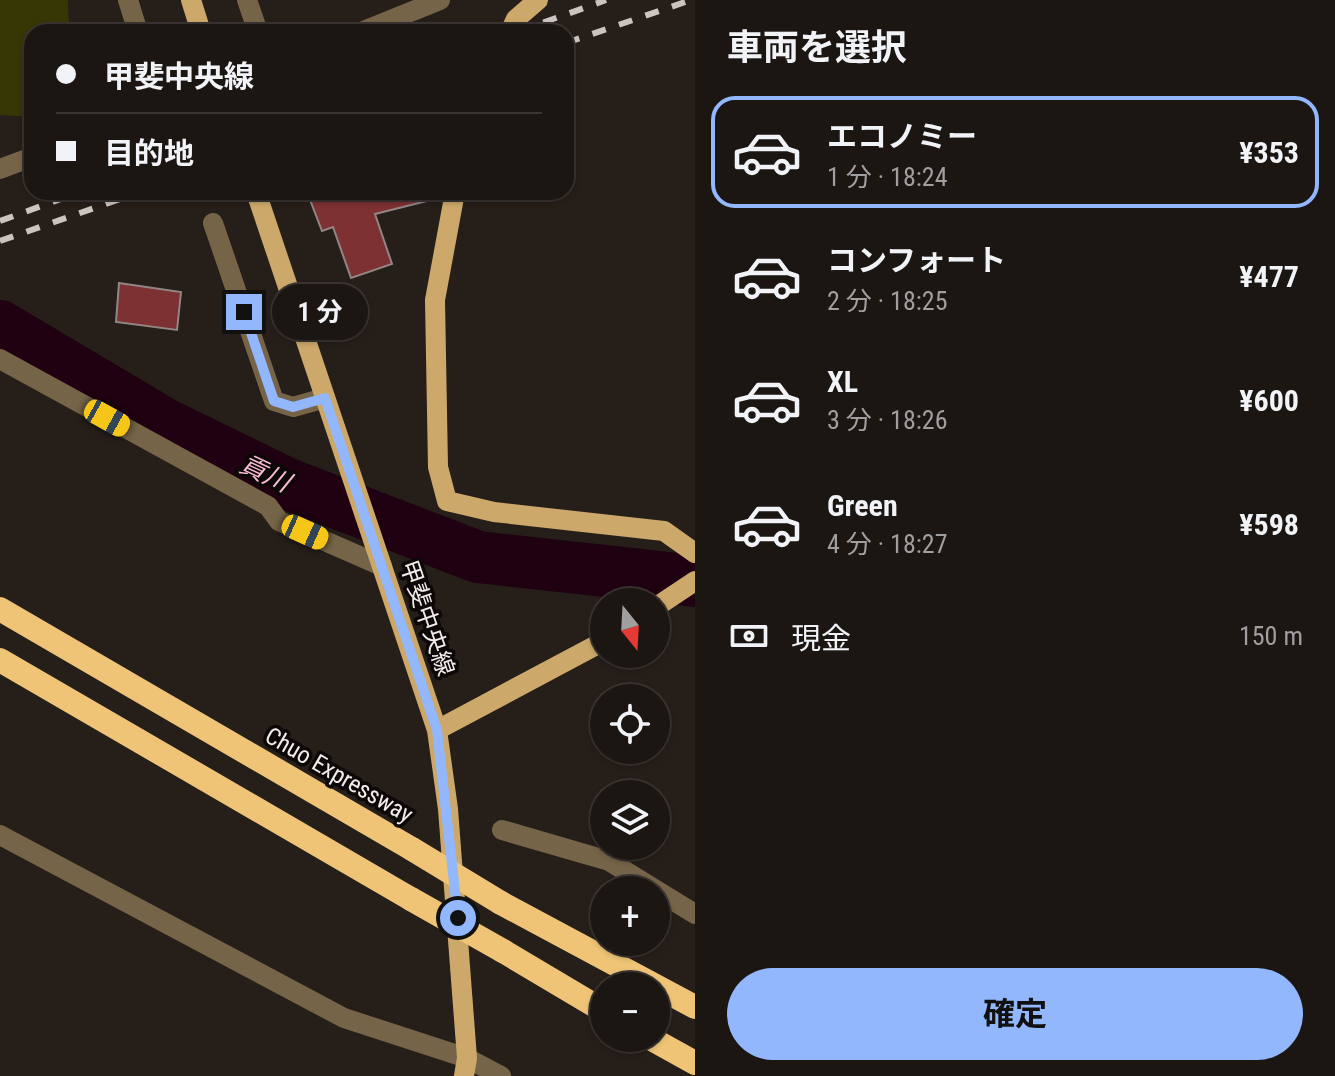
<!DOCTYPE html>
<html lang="ja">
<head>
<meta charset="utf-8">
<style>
  :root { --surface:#1c1613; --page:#292321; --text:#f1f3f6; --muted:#a09fa0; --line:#3a3533; --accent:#92b7fd }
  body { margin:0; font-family:"Roboto Condensed","Noto Sans JP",sans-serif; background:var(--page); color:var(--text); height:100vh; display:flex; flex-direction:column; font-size:30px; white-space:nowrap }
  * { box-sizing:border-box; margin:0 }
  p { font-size:26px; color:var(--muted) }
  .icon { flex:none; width:44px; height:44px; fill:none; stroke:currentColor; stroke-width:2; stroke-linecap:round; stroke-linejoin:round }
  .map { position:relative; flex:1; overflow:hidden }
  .panel { display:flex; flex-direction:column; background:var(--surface); width:640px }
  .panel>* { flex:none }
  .banner { position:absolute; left:24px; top:24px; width:550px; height:176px; border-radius:24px; box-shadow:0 2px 6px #0004,0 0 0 2px var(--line); display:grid; align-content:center; height:176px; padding:0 32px; background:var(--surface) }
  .needle { width:52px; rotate:162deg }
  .tools { position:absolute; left:590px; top:588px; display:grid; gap:16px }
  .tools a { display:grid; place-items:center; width:80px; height:80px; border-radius:50%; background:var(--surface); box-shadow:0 2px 6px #0004,0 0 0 2px var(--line); font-size:40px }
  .end { position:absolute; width:36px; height:36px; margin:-18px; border:10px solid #92b7fd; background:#111; box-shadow:0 0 0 4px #111 }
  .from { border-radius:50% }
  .bubble { position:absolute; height:56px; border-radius:28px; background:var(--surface); box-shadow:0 2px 6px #0004,0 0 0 2px var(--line); font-size:26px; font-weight:700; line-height:56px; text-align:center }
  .car { position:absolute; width:24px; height:48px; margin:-24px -12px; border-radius:10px; box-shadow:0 0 6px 2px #0007; background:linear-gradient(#f5c518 24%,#345 0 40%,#f5c518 0 76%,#345 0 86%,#f5c518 0) }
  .banner b { display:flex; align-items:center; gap:28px; height:76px; font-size:30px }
  .banner b+b { border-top:2px solid var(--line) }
  .banner i { width:20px; height:20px; background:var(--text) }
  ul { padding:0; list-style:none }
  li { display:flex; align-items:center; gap:24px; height:112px; margin:0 16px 12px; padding:0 16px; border:4px solid transparent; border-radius:24px }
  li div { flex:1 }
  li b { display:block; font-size:30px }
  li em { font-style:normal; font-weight:700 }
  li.current { border-color:var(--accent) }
  li>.icon { width:72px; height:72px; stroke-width:1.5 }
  h2 { padding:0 32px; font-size:36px; line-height:96px }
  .pay { display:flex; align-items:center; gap:20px; height:88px; padding:0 32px; font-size:30px }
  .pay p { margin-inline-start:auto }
  .button { display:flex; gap:16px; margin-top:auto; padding:16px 32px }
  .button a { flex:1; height:92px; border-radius:48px; background:var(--accent); color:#111; font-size:32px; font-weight:700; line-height:92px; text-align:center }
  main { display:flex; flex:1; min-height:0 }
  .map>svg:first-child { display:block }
  .green { fill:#363705 }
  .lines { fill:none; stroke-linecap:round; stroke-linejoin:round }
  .river { stroke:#200111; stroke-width:52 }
  .building { fill:#7d3132; stroke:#928685; stroke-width:2 }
  .minor { stroke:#756447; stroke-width:20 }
  .primary { stroke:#cca86a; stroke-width:20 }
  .motorway { stroke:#efc477; stroke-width:24 }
  .rail { stroke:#cbc5c2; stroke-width:6; stroke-dasharray:14 14; stroke-linecap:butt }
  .motorway-bridge { stroke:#efc477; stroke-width:24 }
  .route { stroke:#92b7fd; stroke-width:10 }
  .labels { text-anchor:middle; stroke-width:7; stroke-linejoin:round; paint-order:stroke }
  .street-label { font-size:24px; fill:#f2edea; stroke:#0c0807 }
  .water-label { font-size:26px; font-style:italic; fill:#f9b9d4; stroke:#0c0807 }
</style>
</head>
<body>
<main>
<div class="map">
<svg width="695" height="1076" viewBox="0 0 695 1076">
  <rect width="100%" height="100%" fill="#261e19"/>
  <!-- green -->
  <path class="green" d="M0,0H68L69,32H32V117L0,115Z"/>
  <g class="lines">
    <!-- river -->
    <path class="river" d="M0,326L165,424L288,484L478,557L695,581"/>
  </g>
  <!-- building -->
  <path class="building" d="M307,192H426L427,201L375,214L392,264L351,278L333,227L322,231Z
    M119,283L181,292L177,330L116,322Z"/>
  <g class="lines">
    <!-- minor -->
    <path class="minor" d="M128,0L138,32
      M247,0L258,32
      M361,32L440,0
      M0,169L32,157
      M213,223L274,401L293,407L325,398
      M0,359L268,506L279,521L382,566
      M502,830L609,861L656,890
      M0,835L344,1018L467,1058L501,1076
      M656,890L695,914"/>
    <!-- primary -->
    <path class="primary" d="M191,0L201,32
      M510,32L516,19L538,0
      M256,192L437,730L448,809L467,1058L464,1076
      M455,192L435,300L438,467L447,501L494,512L664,531L695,553
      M656,607L695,581
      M437,730L604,641"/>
    <!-- motorway -->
    <path class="motorway" d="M0,609L412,849
      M0,660L411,899
      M501,903L695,1007
      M503,951L604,1011
      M650,1038L695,1063"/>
    <!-- rail -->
    <path class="rail" d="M517,32L606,0
      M566,43L691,0
      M0,221L80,192
      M0,241L140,192"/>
    <!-- motorway-bridge -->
    <path class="motorway-bridge" d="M412,849L501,903
      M411,899L503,951"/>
  </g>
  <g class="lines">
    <!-- route -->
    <path class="route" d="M244,312L274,401L293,407L325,398L437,730L458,918"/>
  </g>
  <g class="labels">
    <!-- street labels -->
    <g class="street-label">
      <text transform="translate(427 618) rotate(71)" y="8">甲斐中央線</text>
      <text transform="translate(339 775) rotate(30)" y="8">Chuo Expressway</text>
    </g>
    <!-- water labels -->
    <g class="water-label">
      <text transform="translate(265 473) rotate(25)" y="9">貢川</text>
    </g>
  </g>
</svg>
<div class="tools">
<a><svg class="needle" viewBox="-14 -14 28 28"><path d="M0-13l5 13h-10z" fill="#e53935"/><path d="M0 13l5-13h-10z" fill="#a09fa0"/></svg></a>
<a><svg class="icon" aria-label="locate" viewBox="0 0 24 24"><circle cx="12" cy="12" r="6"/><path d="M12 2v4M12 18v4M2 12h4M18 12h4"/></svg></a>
<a><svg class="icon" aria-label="layers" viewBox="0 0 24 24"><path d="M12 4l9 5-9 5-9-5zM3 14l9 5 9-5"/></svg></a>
<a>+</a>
<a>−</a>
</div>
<i class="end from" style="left:458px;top:918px"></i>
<i class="end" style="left:244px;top:312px"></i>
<div class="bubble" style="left:272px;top:284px;width:96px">1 分</div>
<i class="car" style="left:107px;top:418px;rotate:119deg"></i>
<i class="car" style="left:305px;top:532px;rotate:114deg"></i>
<div class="banner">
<b><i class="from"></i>甲斐中央線</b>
<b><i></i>目的地</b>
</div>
</div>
<section class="panel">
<h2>車両を選択</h2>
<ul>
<li class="current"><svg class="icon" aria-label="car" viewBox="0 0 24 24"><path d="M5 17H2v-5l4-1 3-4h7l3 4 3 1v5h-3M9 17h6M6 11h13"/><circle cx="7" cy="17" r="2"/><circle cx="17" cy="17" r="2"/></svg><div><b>エコノミー</b><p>1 分 · 18:24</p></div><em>¥353</em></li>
<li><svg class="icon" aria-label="car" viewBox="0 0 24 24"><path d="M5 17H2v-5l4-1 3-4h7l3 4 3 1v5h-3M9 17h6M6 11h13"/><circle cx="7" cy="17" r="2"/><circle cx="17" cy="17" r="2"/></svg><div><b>コンフォート</b><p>2 分 · 18:25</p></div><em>¥477</em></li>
<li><svg class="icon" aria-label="car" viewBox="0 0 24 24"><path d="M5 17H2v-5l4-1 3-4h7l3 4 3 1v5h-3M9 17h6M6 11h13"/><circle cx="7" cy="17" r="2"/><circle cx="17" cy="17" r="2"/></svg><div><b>XL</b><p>3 分 · 18:26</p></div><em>¥600</em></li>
<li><svg class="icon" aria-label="car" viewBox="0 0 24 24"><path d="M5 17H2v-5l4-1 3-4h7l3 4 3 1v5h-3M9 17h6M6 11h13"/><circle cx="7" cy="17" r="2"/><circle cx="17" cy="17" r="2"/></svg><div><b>Green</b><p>4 分 · 18:27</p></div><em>¥598</em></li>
</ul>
<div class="pay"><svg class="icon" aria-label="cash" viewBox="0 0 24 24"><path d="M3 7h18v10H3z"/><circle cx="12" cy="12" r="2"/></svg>現金<p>150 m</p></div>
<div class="button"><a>確定</a></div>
</section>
</main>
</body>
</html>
